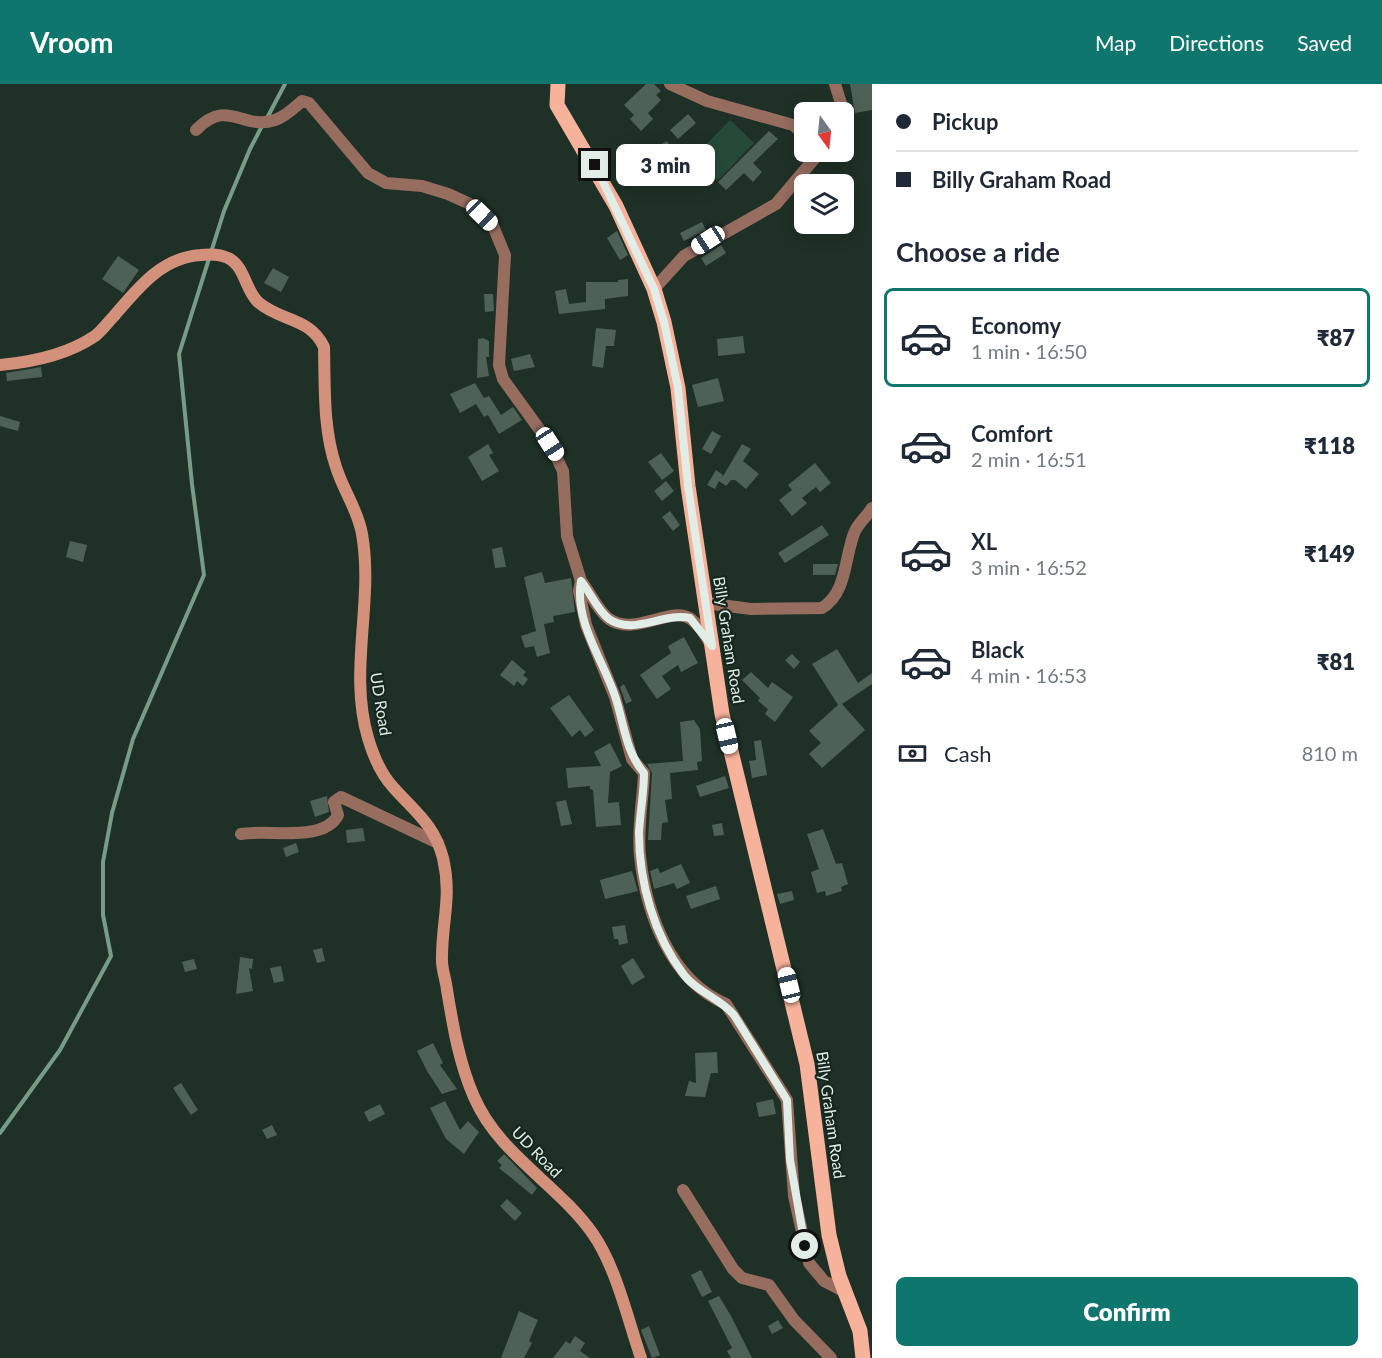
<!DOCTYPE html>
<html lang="en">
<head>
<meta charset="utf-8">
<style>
  :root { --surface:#fff; --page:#f2f2f3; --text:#1f2937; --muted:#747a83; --line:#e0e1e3; --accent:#0f766e }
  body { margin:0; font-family:Lato,sans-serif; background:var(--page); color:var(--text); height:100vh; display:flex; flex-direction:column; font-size:22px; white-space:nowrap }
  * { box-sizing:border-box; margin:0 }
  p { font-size:20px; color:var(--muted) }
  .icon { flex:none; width:33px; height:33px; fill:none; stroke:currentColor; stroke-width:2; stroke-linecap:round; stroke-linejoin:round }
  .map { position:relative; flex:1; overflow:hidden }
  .panel { display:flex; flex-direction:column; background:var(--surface); width:510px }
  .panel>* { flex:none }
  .guide { display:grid; align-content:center; height:132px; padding:0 24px; background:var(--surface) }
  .needle { width:39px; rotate:165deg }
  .fabs { position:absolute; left:794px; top:18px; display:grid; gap:12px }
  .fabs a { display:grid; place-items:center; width:60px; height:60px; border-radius:9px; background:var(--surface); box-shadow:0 3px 15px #0003; font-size:30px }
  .end { position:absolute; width:27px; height:27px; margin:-14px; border:8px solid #e1ede6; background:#111; box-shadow:0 0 0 3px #111 }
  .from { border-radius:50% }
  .bubble { position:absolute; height:42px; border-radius:9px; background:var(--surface); box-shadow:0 3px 15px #0003; font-size:20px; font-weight:800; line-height:42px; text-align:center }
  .car { position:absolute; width:18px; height:36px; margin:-18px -9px; border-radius:8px; box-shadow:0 0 4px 2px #0007; background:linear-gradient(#fff 24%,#345 0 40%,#fff 0 76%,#345 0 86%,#fff 0) }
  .guide b { display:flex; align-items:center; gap:21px; height:57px; font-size:22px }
  .guide b+b { border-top:2px solid var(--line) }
  .guide i { width:15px; height:15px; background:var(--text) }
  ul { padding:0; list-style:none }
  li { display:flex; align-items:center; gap:18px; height:99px; margin:0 12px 9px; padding:0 12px; border:3px solid transparent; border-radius:9px }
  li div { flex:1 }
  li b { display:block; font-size:22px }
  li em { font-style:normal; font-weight:800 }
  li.current { border-color:var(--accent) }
  li>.icon { width:54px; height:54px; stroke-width:1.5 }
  h2 { padding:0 24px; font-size:27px; line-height:72px }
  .pay { display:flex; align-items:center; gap:15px; height:66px; padding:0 24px; font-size:22px }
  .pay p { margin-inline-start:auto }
  .action { display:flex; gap:12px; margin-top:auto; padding:12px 24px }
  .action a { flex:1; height:69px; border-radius:9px; background:var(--accent); color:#fff; font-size:24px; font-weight:800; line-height:69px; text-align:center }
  header { display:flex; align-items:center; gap:36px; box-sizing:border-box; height:84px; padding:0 30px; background:var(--accent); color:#fff }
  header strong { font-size:28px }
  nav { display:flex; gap:33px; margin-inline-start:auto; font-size:21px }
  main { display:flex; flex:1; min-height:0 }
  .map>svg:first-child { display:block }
  .green { fill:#254b38 }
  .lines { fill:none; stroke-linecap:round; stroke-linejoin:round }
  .stream { stroke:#779c88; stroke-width:4 }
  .building { fill:#4d6156 }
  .street { stroke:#976d60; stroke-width:12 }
  .secondary { stroke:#d3917b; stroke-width:12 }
  .primary { stroke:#f7b29c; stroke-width:15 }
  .route { stroke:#e1ede6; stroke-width:8 }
  .labels { text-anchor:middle; stroke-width:4.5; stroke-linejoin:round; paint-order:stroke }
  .street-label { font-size:16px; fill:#e1ede6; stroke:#15271e }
</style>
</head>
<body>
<header>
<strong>Vroom</strong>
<nav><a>Map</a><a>Directions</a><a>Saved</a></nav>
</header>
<main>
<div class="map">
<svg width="872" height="1274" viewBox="0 0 872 1274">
  <rect width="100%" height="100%" fill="#1f3127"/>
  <!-- green -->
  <path class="green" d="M730,36L754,59L718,96L694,73Z"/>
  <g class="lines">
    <!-- stream -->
    <path class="stream" d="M267,34L285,0
      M0,1049L60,966L111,872L103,831V778L112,729L133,655L204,491L192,400L179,270L224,127L250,65L263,40"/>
  </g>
  <!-- building -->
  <path class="building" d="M646,0H654L661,7L656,11L661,16L648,29L653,35L641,47L630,35L634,31L624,21Z
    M850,0H872V26L855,29Z
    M688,30L696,39L678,55L670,46Z
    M769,47L778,55L753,79L762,88L753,98L744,89L726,106L718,98Z
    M667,57L676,71L667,76L665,72L633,86L628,74L648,65L650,67Z
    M702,138L706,146L684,157L680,149Z
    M617,147L628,171L620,176L607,154Z
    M721,161L726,169L706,182L701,174Z
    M118,172L139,186L123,209L102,195Z
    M273,184L289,193L281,208L264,199Z
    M628,195V212L605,215V225L559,230L555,207L566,205L569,220L586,218V198H618V196Z
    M484,210H493L494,227L485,228Z
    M596,244L616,246L614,262H606L603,284L592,282Z
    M743,252L745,269L718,272L717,255Z
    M483,254L489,257V273H486L489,292L477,294L478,255Z
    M530,270L535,283L514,287L511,275Z
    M41,283L42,293L7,297L6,289Z
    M718,294L724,317L698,323L692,301Z
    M475,299L484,314L489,312L501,331L513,323L522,336L499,350L488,331L484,333L476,320L460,329L450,310Z
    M0,332L20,338L18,347L0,342Z
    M712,347L721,352L711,370L702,365Z
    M488,360L493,369L489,371L499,387L482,397L468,373Z
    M742,360L751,365L743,377L759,390L746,405L735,396H731L726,402L719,397L715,405L707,401L716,386L723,391L722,394Z
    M661,369L674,387L662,396L648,378Z
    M815,379L831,399L820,408L816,403L802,414L807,419L792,432L779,416L792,406L788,401Z
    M666,397L674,407L662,417L654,407Z
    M670,427L680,441L673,447L662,433Z
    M822,441L829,451L785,479L778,469Z
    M70,457L87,461L83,478L66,473Z
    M502,463L506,483L495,484L492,465Z
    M813,480H838L835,491H813Z
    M542,488L545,499L571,494L575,528L553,532L554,538L544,540L550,569L537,573L534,562L525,564L521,552L536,547L524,493Z
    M684,553L698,579L681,588L678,581L662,592L671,605L657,615L640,591L671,569L668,562Z
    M837,565L858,599L872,589V600L842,620L865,646L822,684L809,670L821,659L809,647L838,621L812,580Z
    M792,570L800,578L794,585L785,576Z
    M512,576L526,588L523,591L528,595L523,602L517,597L514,602L500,591Z
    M751,588L768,604L772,598L793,613L775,638L765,630L768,625L758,617L760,614L742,596Z
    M624,600L632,617L626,620L620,603Z
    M569,611L594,646L585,653L580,646L572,653L550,624Z
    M694,636L700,645L702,677L697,678L698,686L670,689L672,715L665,716L668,738L662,739L661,756H648L652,689L647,680L683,677L680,638Z
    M761,656L767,691L752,694L749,677L756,676L754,657Z
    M610,659L622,682L610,688L608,719L619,718L621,741L596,743L593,706L590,705V702L568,704L566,684L601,682L594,668Z
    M725,692L729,704L700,713L696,702Z
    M327,712L329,728L315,733L310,717Z
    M566,716L572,740L561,742L556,718Z
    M722,739L724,751L714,752L712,741Z
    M363,744L365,757L347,759L346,746Z
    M823,745L836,780L842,779L848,800L841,803L842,807L826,812L825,807L817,809L811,788L819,785L807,750Z
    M296,759L299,768L286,773L283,764Z
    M681,780L690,799L677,805L674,799L654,805L650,787L658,784L660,789Z
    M632,787L638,807L605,815L600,796Z
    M716,802L720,815L691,825L686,812Z
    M792,807L794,816L780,820L777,810Z
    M625,841L628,859L619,861L618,855H614L612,843Z
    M322,864L325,877L317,879L313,866Z
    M240,873L253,875L252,885L249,884L253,907L236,910Z
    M633,874L645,893L632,901L621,882Z
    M194,875L197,885L185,888L182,878Z
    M281,882L284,897L274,899L270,884Z
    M433,959L443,979L440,981L457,1005L442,1010L427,987L417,967Z
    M717,968L718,989H711L705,1013L685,1012L689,997L696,999L695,969Z
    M181,999L198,1026L191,1031L173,1004Z
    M773,1015L776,1030L759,1033L756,1019Z
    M445,1017L460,1046L468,1037L479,1048L464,1070L446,1055L430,1024Z
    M380,1020L385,1030L369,1038L364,1028Z
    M272,1041L277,1051L267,1055L262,1046Z
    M504,1070L537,1104L532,1111L499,1084L502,1081L497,1077Z
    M507,1115L522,1129L515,1137L500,1122Z
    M701,1186L712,1208L702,1213L691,1191Z
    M719,1212L731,1232L752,1274H731L727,1267L732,1264L708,1217Z
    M519,1227L538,1236L529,1257L532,1259L524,1274H501Z
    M778,1236L783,1244L772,1250L768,1242Z
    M649,1242L660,1271L652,1274L641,1246Z
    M575,1252L585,1259L580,1267L590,1274H553L566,1257L570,1260Z"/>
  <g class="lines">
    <!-- street -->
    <path class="street" d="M670,0L707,17L793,41L804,50
      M835,0L844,29L843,45
      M196,46C228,13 242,47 275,36C285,33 294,24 302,17L309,19L368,89L386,99L422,102L448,110L470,120L493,142L505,171L499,281L503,295L550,360L563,387L567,452L581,497L579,507L586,541L615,613L632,675L644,689C643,716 637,744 640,772C646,829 670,896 726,920L787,1016L794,1112L809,1179L824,1197L845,1208
      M654,205L684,172L776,120L820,68
      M581,497C590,508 598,527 609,535C635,553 671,521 691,535C699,541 706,552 711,561
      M705,519L751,525L822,524C848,508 844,472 855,447C859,439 867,432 872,424
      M241,750C267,745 324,759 338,731L334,718L341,713L438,759
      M683,1106L733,1185L742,1194L769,1201L794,1236L831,1274"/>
    <!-- secondary -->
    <path class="secondary" d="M0,281C33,278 67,271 95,252C102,247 108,238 114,232C138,204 162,173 201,171C209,170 220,170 228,174C245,182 245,206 258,218C281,238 310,233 324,263C325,303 323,345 336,383C343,406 358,426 362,450C374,518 348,587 368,654C373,671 381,690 393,703C415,728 434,740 443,774C452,813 442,836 442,873C441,884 446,895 447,906C453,942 459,979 474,1013C499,1071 558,1100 593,1150C616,1183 628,1236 641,1274"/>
    <!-- primary -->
    <path class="primary" d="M558,0L557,21L616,122L654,205L664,238L678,304L688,402L722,630L807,980L829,1151L839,1192L860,1247L863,1274"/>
  </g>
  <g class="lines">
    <!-- route -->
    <path class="route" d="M595,81L654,205L664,238L678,304L688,402L712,562L690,534C664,528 633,552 609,535C598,527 590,508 581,497C574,537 603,576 615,612C624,638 625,667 644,689C644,709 640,729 639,749C639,798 654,852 684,891C698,909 720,914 734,931L787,1016L790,1076L805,1162"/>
  </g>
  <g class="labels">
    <!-- street labels -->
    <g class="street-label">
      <text transform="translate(729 556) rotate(81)" y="6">Billy Graham Road</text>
      <text transform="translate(381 620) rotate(81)" y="6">UD Road</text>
      <text transform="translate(831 1031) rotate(82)" y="6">Billy Graham Road</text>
      <text transform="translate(537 1068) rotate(46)" y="6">UD Road</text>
    </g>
  </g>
</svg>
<div class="fabs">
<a><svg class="needle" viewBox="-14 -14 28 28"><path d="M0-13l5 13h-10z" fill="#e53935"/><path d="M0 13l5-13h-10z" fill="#747a83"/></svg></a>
<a><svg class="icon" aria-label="layers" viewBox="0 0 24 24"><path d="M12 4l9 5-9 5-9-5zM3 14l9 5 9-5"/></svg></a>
</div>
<i class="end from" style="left:805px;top:1162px"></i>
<i class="end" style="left:595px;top:81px"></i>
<div class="bubble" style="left:616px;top:60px;width:99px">3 min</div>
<i class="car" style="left:482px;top:131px;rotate:134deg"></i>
<i class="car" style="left:708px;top:156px;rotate:237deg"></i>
<i class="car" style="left:550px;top:360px;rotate:147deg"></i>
<i class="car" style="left:727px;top:652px;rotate:167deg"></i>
<i class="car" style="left:789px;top:901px;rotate:346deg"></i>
</div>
<section class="panel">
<div class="guide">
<b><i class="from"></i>Pickup</b>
<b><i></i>Billy Graham Road</b>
</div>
<h2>Choose a ride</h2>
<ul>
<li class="current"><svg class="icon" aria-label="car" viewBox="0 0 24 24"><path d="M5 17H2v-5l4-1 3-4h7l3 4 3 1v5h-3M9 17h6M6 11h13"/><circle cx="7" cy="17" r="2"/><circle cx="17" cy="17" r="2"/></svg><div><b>Economy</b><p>1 min · 16:50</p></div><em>₹87</em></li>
<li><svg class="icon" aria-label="car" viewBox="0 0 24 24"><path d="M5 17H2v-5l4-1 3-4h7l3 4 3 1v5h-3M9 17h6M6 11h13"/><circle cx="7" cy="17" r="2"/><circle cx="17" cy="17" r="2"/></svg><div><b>Comfort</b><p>2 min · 16:51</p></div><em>₹118</em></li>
<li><svg class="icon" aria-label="car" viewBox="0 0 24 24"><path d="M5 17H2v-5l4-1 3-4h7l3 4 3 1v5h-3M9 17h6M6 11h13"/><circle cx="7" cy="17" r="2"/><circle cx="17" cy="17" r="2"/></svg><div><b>XL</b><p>3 min · 16:52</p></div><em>₹149</em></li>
<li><svg class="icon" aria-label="car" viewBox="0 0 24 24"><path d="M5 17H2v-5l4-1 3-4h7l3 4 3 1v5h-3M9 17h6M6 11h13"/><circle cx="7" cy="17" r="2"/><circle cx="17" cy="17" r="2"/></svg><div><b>Black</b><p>4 min · 16:53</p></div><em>₹81</em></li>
</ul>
<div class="pay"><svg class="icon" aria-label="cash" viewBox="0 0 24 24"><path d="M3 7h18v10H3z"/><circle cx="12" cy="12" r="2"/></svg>Cash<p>810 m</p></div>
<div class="action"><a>Confirm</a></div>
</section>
</main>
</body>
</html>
